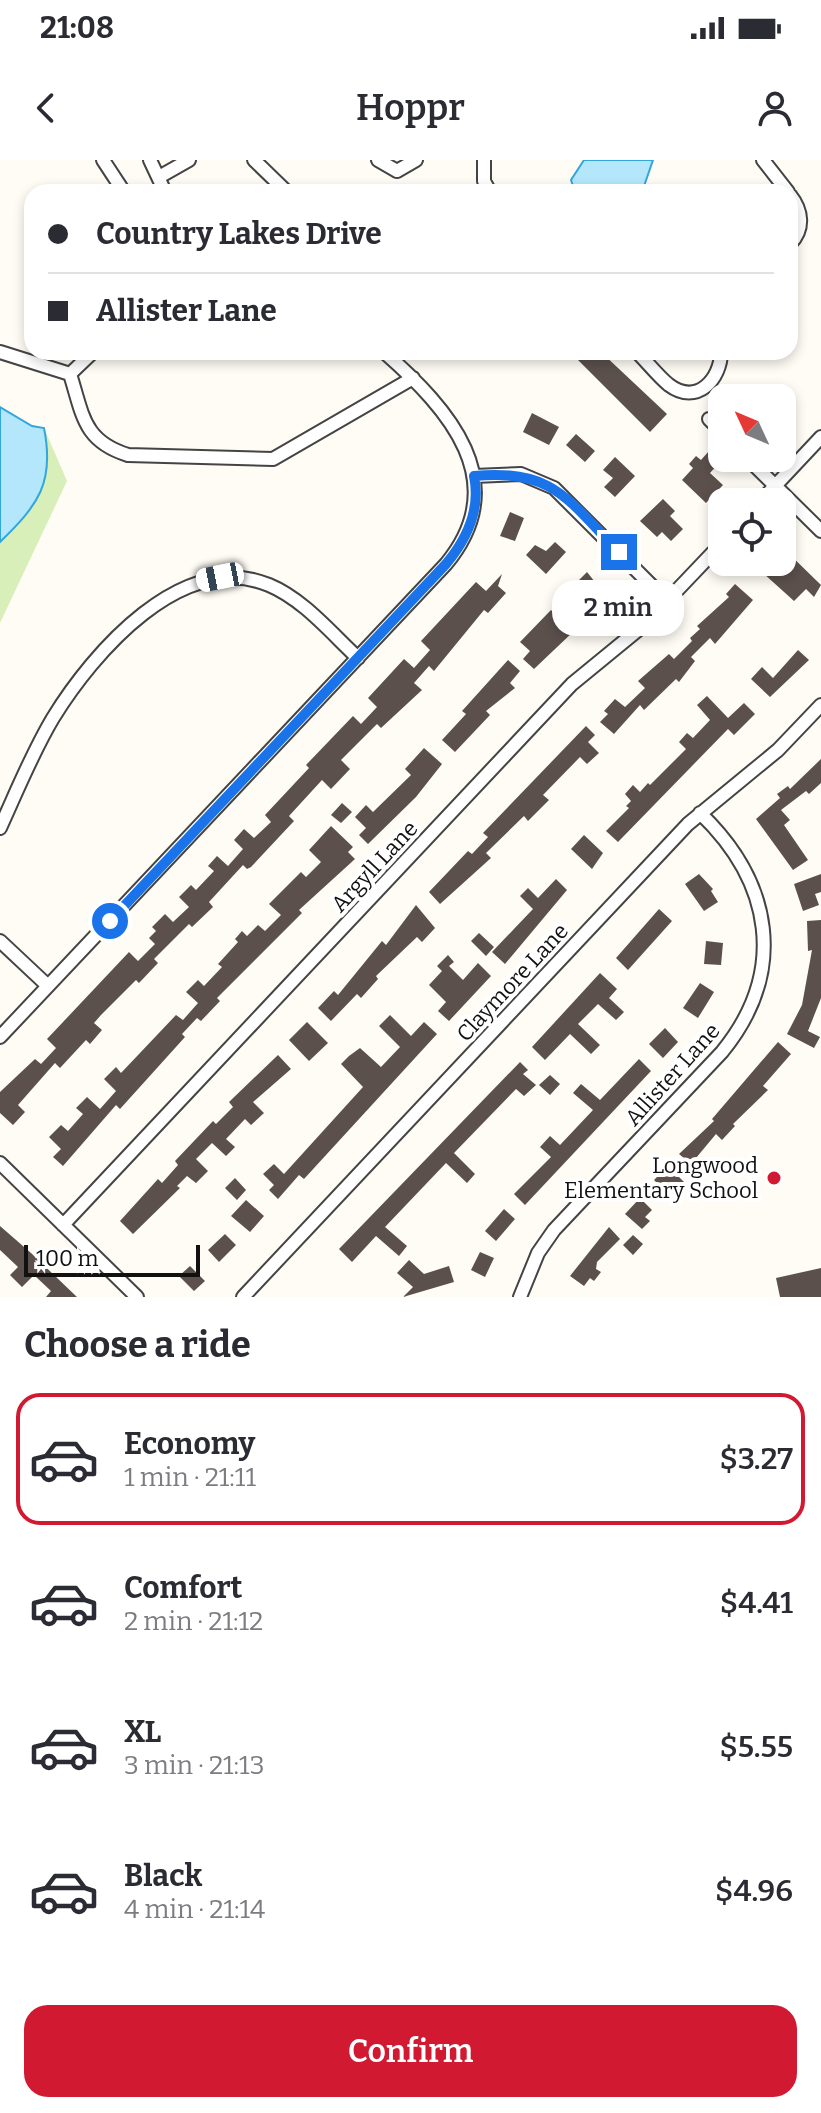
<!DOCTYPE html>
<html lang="en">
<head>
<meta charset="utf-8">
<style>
  :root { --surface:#fff; --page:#f2f2f3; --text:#2b2b33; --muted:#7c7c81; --line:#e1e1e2; --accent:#d11931 }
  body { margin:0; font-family:Bitter,serif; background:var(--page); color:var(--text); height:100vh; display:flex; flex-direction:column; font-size:30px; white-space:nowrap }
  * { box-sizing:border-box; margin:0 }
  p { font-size:26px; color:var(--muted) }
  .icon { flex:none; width:44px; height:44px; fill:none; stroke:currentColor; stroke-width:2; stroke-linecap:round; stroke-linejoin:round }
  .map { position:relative; height:1137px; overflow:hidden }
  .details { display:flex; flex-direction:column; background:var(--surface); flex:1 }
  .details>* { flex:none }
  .guide { position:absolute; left:24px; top:24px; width:774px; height:176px; border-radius:24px; box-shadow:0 4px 12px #0003; display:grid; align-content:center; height:176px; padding:0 24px; background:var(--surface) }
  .needle { width:52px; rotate:314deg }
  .buttons { position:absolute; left:708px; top:224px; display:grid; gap:16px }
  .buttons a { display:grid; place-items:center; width:88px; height:88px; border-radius:16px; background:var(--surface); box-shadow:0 4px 12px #0003; font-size:40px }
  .scale { position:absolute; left:24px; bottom:20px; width:176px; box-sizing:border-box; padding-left:8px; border:4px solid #111; border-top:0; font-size:22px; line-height:28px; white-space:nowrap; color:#111; -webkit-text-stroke:6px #fff; paint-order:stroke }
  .end { position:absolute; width:36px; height:36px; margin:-18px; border:10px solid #1a73e8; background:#fff; box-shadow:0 0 0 4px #fff }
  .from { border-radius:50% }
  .bubble { position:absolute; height:56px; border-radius:24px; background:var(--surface); box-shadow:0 4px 12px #0003; font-size:26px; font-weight:600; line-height:56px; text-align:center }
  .car { position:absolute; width:24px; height:48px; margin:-24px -12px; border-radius:10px; box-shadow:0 0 6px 2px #0007; background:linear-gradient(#fff 24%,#345 0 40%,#fff 0 76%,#345 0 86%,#fff 0) }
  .guide b { display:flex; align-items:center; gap:28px; height:76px; font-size:30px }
  .guide b+b { border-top:2px solid var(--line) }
  .guide i { width:20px; height:20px; background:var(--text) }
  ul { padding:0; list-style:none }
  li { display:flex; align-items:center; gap:24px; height:132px; margin:0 16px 12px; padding:0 8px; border:4px solid transparent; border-radius:24px }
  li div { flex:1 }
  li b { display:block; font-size:30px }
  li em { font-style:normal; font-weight:600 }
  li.selected { border-color:var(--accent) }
  li>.icon { width:72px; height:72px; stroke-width:1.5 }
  h2 { padding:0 24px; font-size:36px; line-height:96px }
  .button { display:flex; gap:16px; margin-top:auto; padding:16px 24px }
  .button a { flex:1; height:92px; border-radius:24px; background:var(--accent); color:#fff; font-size:32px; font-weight:600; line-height:92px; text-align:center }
  .status { display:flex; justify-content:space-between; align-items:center; height:56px; padding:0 40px; background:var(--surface); direction:ltr }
  .status svg { height:22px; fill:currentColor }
  header { display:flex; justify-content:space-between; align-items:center; height:104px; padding:0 24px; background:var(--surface); font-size:36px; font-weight:600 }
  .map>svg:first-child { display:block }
  .green { fill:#d9efb9 }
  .water { fill:#b4e7fc; stroke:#33a6db; stroke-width:2 }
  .building { fill:#5b504c }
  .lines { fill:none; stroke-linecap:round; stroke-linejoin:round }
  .minor-casing { stroke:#444; stroke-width:16 }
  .minor { stroke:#fff; stroke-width:12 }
  .route { stroke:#1a73e8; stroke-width:10 }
  .poi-dot { fill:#d11931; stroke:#fff; stroke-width:3 }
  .labels { text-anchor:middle; stroke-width:8; stroke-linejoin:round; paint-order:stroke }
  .street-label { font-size:22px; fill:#111; stroke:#fff }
  .poi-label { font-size:22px; fill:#111; stroke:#fff; text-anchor:end }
</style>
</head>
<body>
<div class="status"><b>21:08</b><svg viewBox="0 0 49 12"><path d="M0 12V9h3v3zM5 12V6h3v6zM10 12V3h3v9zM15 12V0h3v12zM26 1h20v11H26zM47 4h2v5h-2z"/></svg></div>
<header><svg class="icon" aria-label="back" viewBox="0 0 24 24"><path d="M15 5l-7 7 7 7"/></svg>Hoppr<svg class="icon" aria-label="person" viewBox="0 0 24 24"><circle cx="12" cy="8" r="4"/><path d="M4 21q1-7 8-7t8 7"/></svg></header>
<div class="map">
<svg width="821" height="1137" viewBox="0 0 821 1137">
  <rect width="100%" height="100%" fill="#fffcf5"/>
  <!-- green -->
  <path class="green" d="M0,247L32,266L44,268L67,321L0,463Z"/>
  <!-- water -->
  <path class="water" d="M584,0H653L642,32H575L571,20Z
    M0,247L32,266L44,268C55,323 38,345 0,382Z"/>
  <!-- building -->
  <path class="building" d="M570,192H601L667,254L650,272Z
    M532,253L559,267L549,285L523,272Z
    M576,274L595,291L585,302L566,285Z
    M709,291L720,302L710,313L723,325L706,343L682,320L693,308L689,304L696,296L701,300Z
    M615,297L635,316L615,337L604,327L613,318L603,310Z
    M663,339L675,351L670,356L683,369L671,381L662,372L657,377L640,361Z
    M510,352L524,358L515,381L500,376Z
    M555,382L566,392L546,414L526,395L535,385L546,391Z
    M782,387L821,425L814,437L806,429L794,441L763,413L773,402H782Z
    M587,412L610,441L598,454L589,445L569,466L574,471L534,509L523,499L530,491L520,482L551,450L556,455L583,432L575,424Z
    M502,414L498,426L506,433L488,453L484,450L434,511L429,506L414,523L422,530L381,568L377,564L341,600L350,609L331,629L322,620L289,656L294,661L251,707L247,709L243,705L209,742L213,747L192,767L189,764L154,799L158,803L139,823L136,820L101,855L94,863L102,870L90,884L86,880L60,908L55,903L18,945L25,952L13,965L0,953V932L35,899L41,904L56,888L47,879L129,792L138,801L155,784L149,778L156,771L152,767L165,754L173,762L189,747L179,737L191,725L196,730L214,711L208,706L217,696L228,706L243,689L234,680L244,669L254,678L271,662L265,655L309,608L306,605L353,556L361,564L377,547L368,538L404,499L414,508L430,490L421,481L476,422L486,431Z
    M735,424L753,440L715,484L710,478L691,497L695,501L679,522L676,519L644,550L640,545L614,574L600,562L608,554L604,551L615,539L625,547L645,528L638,521L669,494L674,499L692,481L690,478L700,469L697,466L729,437L726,434Z
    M798,490L809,500L770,537L751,519L762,507L773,518Z
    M508,500L520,511L510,523L515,528L486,551L490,555L455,592L442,580L466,554L462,551Z
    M707,536L728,558L744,543L755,554L734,575L728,569L618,682L606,671L629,648L626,646L631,641L625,634L633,625L640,632L648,623L650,625L686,589L679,582L687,573L693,578L710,560L697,545Z
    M586,566L595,575L588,582L599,593L587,604L580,597L543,635L549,640L528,661L524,656L486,693L491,698L440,744L429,732L468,691L472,694L488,677L483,673Z
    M424,588L442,604L416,637L368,684L359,675L366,668L355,657L366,645L373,652L411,615L405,609Z
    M821,599V623L809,634L806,631L781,650L790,660L784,665L808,700L793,710L756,659L780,638L777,634L788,626L790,629Z
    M342,643L352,652L341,663L331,655Z
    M331,666L353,687L348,692L355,699L299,750L302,753L217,838L220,841L201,861L197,858L182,874L185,877L120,949L116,945L63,1006L53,997L61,989L49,977L61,965L68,971L83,954L76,948L87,937L100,949L116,931L104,919L116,907L121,913L176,855L183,860L198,843L186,832L198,820L204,826L222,807L218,804L238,782L235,779L242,771L247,776L258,765L265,771L281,755L269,744L301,712L306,717L321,702L309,690Z
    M584,675L603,693L592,709L571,689Z
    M699,714L713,729L711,731L718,742L704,751L685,724Z
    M821,714V732L815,734L819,745L803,751L794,724Z
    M556,719L567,730L505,804L492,792L533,749L520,736L528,728L538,738Z
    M416,745L435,768L422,782L417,777L376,816L378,819L361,838L357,834L331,861L318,848L334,831L338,835L382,781L386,785Z
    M659,749L672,761L628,810L616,798Z
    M821,760V838L808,871L820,877L814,888L787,874L802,845L812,790L808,791L807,761Z
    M479,773L494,787L486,796L471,781Z
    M706,781L723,783L721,805L704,804Z
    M448,795L454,802L449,806L463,820L478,803L491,816L449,861L438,851L446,842L429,825L442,811L437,806Z
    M600,813L617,829L609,838L624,852L616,860L598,844L578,864L600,885L591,894L570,874L545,900L532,887Z
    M700,823L714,832L698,858L683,848Z
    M390,855L411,876L424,862L437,874L304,1019L299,1015L278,1039L269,1030L274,1025L263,1014L274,1004L284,1014L363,927L341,904L349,896L360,888L381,907L400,887L379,866Z
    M307,862L328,883L309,901L289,880Z
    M665,868L678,882L663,898L649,884Z
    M778,882L791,894L763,926L768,930L733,964L735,966L722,980L716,974L691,1004L679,994L714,961L712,959Z
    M278,895L291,909L253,942L264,953L251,965L245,959L226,979L235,987L226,996L212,983L196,999L208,1011L196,1023L187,1016L177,1026L180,1028L133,1074L120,1061L158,1019L162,1023L178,1005L175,1001L213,961L216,964L233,947L229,942Z
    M639,899L651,911L525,1045L514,1034L551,997L540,987L550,976L560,985L593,950L573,933L581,924L600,940Z
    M520,902L528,910L523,914L536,925L524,936L516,929L454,993L475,1014L467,1023L446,1003L385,1067L407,1086L399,1096L376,1076L352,1102L339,1089Z
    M550,915L560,924L550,935L539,925Z
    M668,1006L685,1023L678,1029L673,1023L665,1031L654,1020Z
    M235,1018L246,1030L237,1040L225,1028Z
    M640,1038L652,1050L645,1057L650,1061L642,1069L625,1054Z
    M246,1040L264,1056L250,1072L231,1056Z
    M504,1049L515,1059L496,1081L485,1071Z
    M0,1066L31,1093L77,1137H46L51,1131L34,1115L22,1127L10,1115L18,1107L0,1090Z
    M609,1067L620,1079L597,1102L596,1109L601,1112L594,1121L590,1118L584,1126L570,1116Z
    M225,1074L236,1085L219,1102L208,1090Z
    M633,1075L643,1084L633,1095L623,1085Z
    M480,1092L494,1098L485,1117L471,1110Z
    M409,1100L424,1114L449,1106L454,1122L403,1137L413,1127L397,1113Z
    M190,1106L205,1121L194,1131L179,1116Z
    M821,1108V1137H780L776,1118Z"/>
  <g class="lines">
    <defs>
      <path id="minor" d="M103,0L124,32
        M150,0L165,32
        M254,0L287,32
        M378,0L397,11L416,0
        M484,0V21L490,32
        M763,0L788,32
        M159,17L189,0
        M790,35C802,50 805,69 790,84
        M0,192L70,214C83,255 83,281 128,295L273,299L413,218
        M637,192C648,203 658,216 669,225C697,246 721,219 721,192
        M70,214L93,192
        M709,259L722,272
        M747,298L821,371
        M474,316L521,314L554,328L667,441
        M760,342L821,277
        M0,668C17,631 32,593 53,558C93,493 182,389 269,425C303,439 331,473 358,498
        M0,781L48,826
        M0,877L446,404C514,322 449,249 384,192
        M0,1003L137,1137
        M63,1065L572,524L644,465L722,383
        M243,1137L688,664L778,590L821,545
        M520,1137L538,1093L554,1070L722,892C788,811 772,722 700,653"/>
    </defs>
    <!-- minor casing -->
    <use href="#minor" class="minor-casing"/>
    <!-- minor -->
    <use href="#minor" class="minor"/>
  </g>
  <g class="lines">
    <!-- route -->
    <path class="route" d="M110,761L446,404C467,379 481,350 474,316C553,308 568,340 619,392"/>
  </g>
  <!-- markers -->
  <circle class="poi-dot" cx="774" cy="1018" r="8"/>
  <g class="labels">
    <!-- street labels -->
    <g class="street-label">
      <text transform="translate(374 706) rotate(-47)" y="8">Argyll Lane</text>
      <text transform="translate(512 822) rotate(-47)" y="8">Claymore Lane</text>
      <text transform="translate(672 914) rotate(-48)" y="8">Allister Lane</text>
    </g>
    <!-- poi labels -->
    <g class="poi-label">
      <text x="758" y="1013">Longwood<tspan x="758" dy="25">Elementary School</tspan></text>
    </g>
  </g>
</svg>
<div class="buttons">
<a><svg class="needle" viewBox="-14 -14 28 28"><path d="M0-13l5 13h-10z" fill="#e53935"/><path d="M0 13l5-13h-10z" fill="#7c7c81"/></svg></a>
<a><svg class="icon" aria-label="locate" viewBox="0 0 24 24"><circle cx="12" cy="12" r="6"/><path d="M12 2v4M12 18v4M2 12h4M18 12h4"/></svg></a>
</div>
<div class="scale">100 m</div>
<i class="end from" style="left:110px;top:761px"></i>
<i class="end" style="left:619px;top:392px"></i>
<div class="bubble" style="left:552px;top:420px;width:132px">2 min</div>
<i class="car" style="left:220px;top:417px;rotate:259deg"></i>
<div class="guide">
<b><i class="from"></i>Country Lakes Drive</b>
<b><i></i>Allister Lane</b>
</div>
</div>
<section class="details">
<h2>Choose a ride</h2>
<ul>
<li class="selected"><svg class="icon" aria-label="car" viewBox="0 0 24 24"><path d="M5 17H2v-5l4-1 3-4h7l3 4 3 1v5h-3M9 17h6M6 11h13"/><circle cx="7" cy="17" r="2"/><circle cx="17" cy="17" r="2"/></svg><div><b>Economy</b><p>1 min · 21:11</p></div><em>$3.27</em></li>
<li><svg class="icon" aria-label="car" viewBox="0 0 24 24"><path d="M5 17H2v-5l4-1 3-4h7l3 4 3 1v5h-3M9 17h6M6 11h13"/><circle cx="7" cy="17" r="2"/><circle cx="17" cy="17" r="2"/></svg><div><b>Comfort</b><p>2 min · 21:12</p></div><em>$4.41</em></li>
<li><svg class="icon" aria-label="car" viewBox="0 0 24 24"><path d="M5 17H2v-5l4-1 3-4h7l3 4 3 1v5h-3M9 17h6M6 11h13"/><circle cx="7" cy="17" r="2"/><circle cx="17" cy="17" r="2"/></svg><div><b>XL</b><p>3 min · 21:13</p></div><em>$5.55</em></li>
<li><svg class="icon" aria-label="car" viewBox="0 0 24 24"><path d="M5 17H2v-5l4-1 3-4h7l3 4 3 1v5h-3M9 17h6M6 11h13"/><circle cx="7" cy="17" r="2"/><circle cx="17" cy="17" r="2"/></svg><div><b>Black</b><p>4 min · 21:14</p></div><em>$4.96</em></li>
</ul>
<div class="button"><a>Confirm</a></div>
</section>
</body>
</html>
